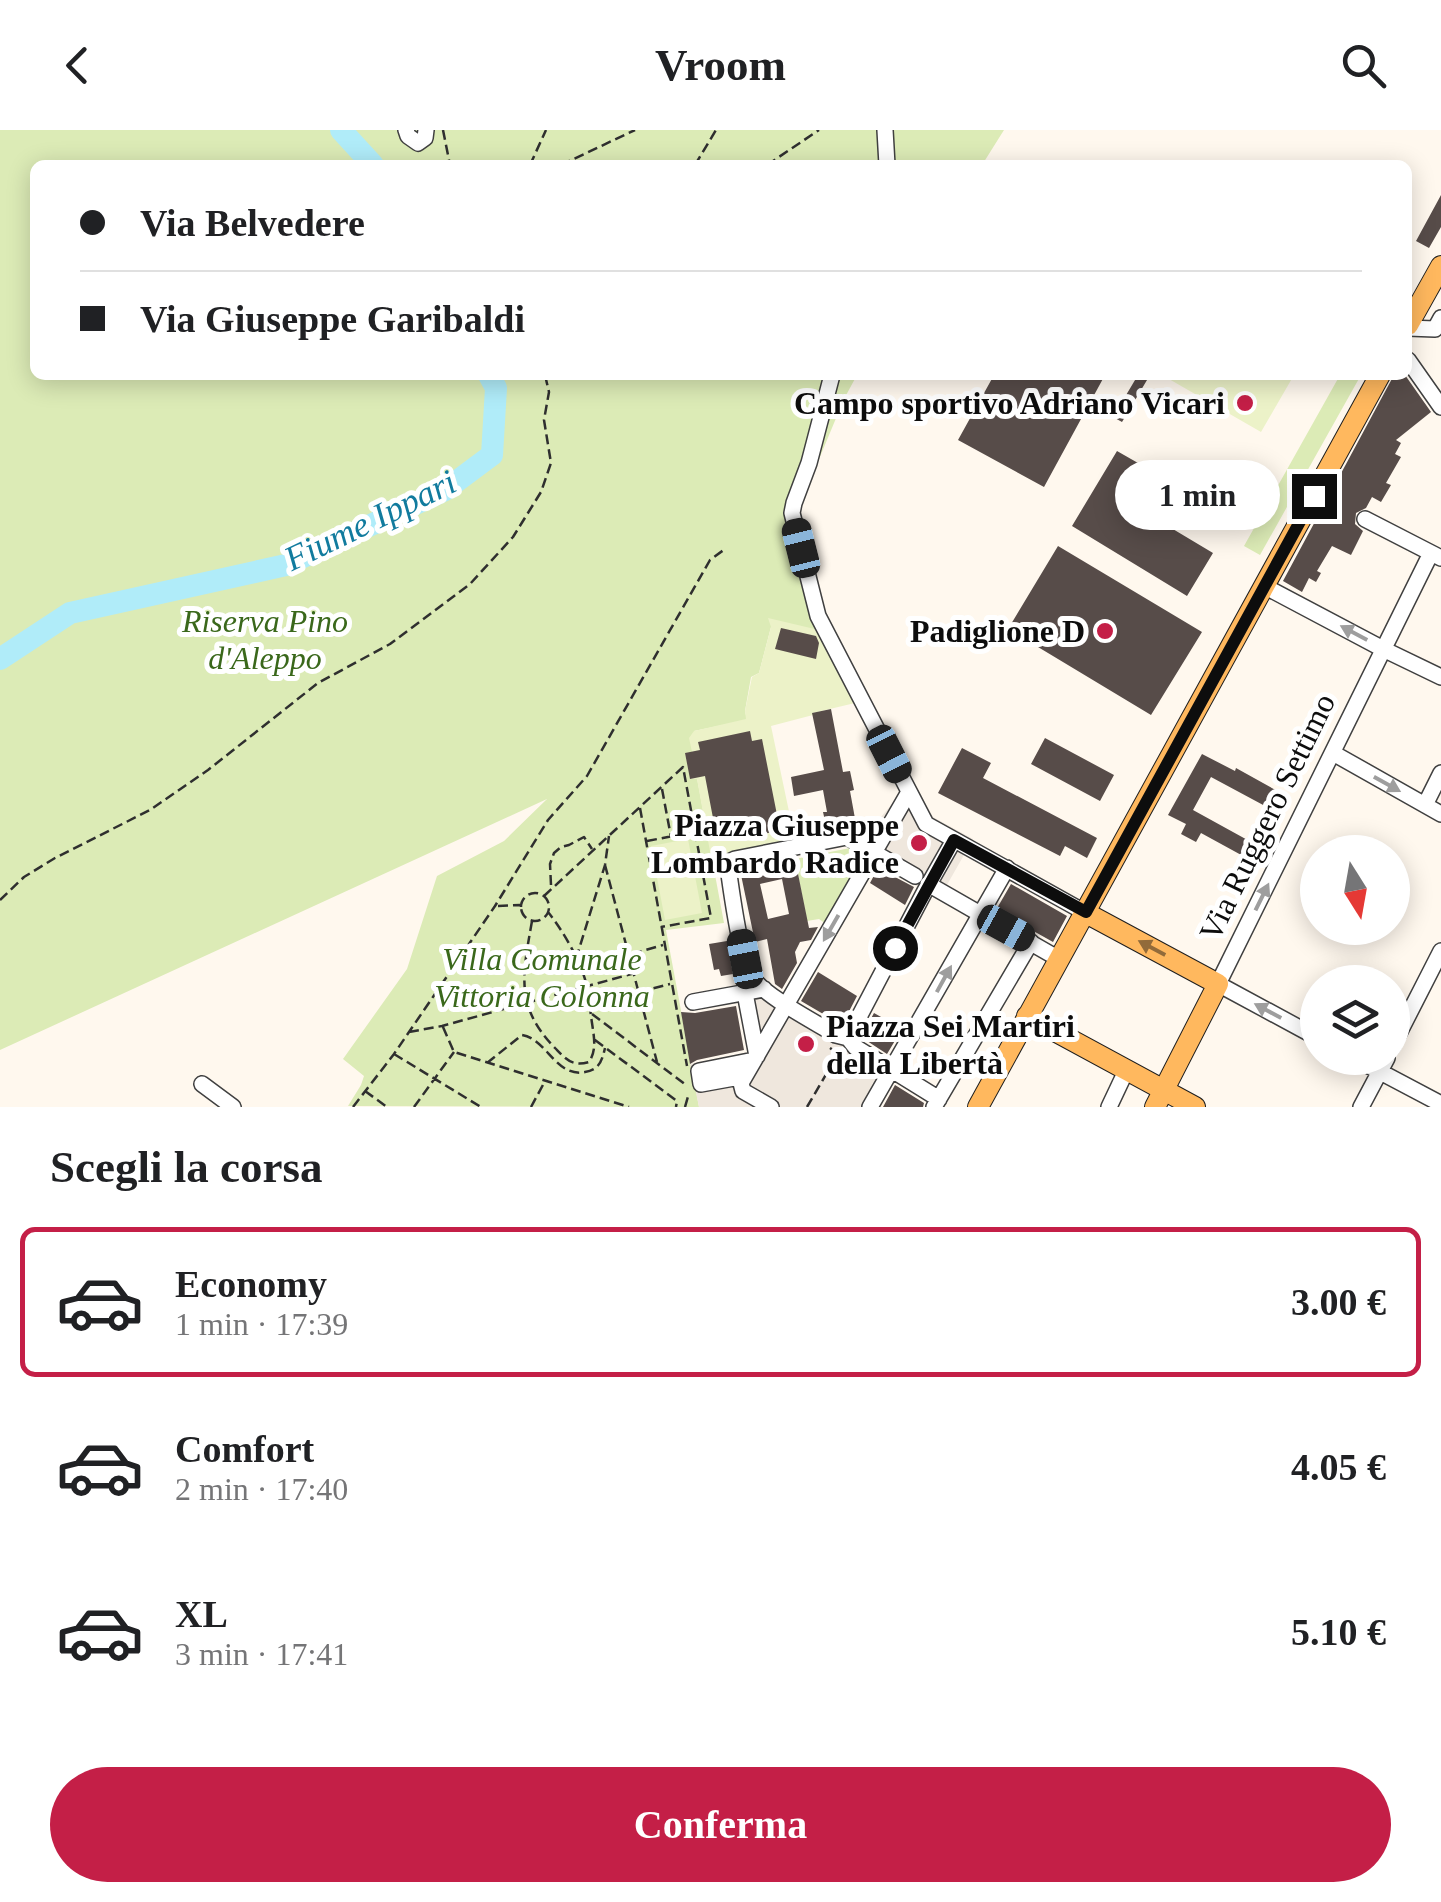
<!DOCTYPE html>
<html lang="it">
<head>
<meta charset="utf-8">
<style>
  :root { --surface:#fff; --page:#f6f6f6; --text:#202124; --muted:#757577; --line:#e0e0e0; --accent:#c41f47 }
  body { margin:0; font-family:Georgia,serif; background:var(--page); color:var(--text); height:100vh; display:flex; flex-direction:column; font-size:38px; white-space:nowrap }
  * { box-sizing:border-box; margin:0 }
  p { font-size:32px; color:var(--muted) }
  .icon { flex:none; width:55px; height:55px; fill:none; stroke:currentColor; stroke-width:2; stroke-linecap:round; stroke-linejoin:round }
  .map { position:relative; height:977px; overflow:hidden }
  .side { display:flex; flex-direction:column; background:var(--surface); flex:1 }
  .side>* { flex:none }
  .top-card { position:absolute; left:30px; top:30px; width:1382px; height:220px; border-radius:15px; box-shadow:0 5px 25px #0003; display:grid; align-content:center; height:220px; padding:0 50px; background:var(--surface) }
  .needle { width:65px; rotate:169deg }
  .buttons { position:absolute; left:1300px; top:705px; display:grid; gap:20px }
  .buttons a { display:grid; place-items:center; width:110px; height:110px; border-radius:50%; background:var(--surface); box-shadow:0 5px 25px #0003; font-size:50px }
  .end { position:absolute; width:45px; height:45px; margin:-22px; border:12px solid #0d0d0d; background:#fff; box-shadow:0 0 0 5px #fff }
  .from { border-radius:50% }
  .bubble { position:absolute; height:70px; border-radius:35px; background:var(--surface); box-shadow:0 5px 25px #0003; font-size:32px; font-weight:700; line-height:70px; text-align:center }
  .car { position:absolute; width:30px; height:60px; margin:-30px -15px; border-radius:12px; box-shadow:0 0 8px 2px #0007; background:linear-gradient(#222 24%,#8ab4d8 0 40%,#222 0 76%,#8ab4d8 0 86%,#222 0) }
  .top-card b { display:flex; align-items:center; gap:35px; height:95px; font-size:38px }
  .top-card b+b { border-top:2px solid var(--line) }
  .top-card i { width:25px; height:25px; background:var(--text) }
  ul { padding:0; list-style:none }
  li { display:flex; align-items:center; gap:30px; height:150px; margin:0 20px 15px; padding:0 30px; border:5px solid transparent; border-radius:15px }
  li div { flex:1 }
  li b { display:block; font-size:38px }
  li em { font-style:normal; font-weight:700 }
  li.current { border-color:var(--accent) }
  li>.icon { width:90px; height:90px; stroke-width:1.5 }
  h2 { padding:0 50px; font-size:45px; line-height:120px }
  .button { display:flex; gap:20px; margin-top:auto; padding:20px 50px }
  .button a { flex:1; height:115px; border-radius:60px; background:var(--accent); color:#fff; font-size:40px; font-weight:700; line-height:115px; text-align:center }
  header { display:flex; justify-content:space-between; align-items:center; height:130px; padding:0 50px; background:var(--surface); font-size:45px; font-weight:700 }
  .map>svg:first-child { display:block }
  .green { fill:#dcebb6 }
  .pitch { fill:#ecf2c8 }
  .plaza { fill:#efe7dd }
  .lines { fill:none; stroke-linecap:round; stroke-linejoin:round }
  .river { stroke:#b0ecf9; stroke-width:22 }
  .building { fill:#574c49; fill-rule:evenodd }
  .minor-casing { stroke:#404040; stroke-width:18 }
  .major-casing { stroke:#1e1e1e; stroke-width:22 }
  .path { stroke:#2f2f2f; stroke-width:2.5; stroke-dasharray:10 5; stroke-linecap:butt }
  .minor { stroke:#fff; stroke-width:15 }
  .major { stroke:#ffb85e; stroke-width:20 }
  .oneway { fill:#9e9e9e }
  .oneway2 { fill:#926b3a }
  .route { stroke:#0d0d0d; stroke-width:12 }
  .poi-dot { fill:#c41f47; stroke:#fff; stroke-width:4 }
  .labels { text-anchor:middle; stroke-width:10; stroke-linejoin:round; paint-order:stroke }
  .poi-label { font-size:32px; font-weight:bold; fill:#0d0d0d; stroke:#fff; text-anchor:end }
  .park-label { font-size:32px; font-style:italic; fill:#3a681b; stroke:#fff }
  .street-label { font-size:32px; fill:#0d0d0d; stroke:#fff }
  .water-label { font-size:35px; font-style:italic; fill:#117b9e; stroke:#fff }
</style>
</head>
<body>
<header><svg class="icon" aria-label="back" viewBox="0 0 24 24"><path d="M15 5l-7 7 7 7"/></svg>Vroom<svg class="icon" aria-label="search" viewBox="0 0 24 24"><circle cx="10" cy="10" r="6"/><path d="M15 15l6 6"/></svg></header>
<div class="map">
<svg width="1441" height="977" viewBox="0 0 1441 977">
  <rect width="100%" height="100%" fill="#fff8ee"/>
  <!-- green -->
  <path class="green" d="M0,0H1004L982,35H35V245H857L844,269L800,375L783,381L808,476L819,500L771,497L759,543L751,547L745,581L747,590L694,601L697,648L724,793L666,800L699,977L348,976L361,955L364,946L343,929L407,839L437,746L504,711L547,669L0,920Z
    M1340,245H1361L1260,425L1244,416Z
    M850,718L865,727L826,794L819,789L807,791L795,729Z"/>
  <!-- pitch -->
  <path class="pitch" d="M1162,245H1294L1261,302Z
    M768,488L819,500L855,573L813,583V585L771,596L795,710L711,727L697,649H690L685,623L692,622L689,608L694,601L746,589L745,581L752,547L759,543L771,497Z
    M688,709L702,783L665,790L651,716Z"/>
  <!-- plaza -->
  <path class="plaza" d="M915,654L933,687L973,709L939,769L876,733L867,718L876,693L901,663Z
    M772,857L902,937L877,977H699L690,934L748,923L738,864Z"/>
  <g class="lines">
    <!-- river -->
    <path class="river" d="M341,0L373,35
      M0,529L70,483L286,435L445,360L492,325L496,258L489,245"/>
  </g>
  <!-- building -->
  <path class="building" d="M1441,65V97L1429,118L1416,111Z
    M994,245H1105L1044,357L958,310Z
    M1138,245H1150L1122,292L1113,287Z
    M1394,245H1405L1431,282L1396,310L1401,313L1395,324L1401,327L1386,353L1391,355L1381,372L1372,367L1366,378L1356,383L1355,394L1363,401L1351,425L1332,416L1317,441L1321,443L1316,452L1309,448L1302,462L1283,451Z
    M1117,321L1138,333L1128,350L1136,354L1126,371L1213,423L1187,466L1072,396Z
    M1058,416L1202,502L1151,585L1008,499Z
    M781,498L816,506L819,513L816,529L775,519Z
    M831,579L843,642L850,641L854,660L850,661L856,694L827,700L823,682H827L823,660L794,666L791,647L824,640L812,583Z
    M750,601L752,611L762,609L780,700L764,704L763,700L717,709L705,646L690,649L685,623L700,620L698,612Z
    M1045,608L1114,645L1100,671L1031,634Z
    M962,618L991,633L983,648L1097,708L1087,728L1065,716L1060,726L938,663Z
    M1202,624L1235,641L1236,638L1288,667L1278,683L1211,647L1193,680L1262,718L1254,732L1201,703L1196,712L1181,704L1186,694L1168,685Z
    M795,729L809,798L818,797L811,810L800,812L795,822L797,833L782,859L775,854L767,809L755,812L740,740ZM782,749L789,784L768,789L760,754Z
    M878,738L914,757L905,775L870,753Z
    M1011,754L1067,786L1053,812L996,780Z
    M727,811L733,844L721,846L719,839L714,840L709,814Z
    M818,842L857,866L842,895L801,871Z
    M736,876L744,920L697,930L690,934L681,882L695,883Z
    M874,883L890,892L884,902L896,909L887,924L861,907Z
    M895,955L924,973L923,977H883Z"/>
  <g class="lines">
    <defs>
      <path id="minor" d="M406,0L408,6L418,13L425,8L426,0
        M885,0L887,35
        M1408,198L1435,199L1441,188
        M1408,230L1441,277
        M832,245L809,333L794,373L792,383L818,486L926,694L1086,783
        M1365,389L1441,428
        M1264,456L1383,519L1441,547
        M1333,623L1441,684
        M1425,675L1441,643
        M847,707L888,699
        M915,746L847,707L735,729L731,731L728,737C731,759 741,830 751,846C764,866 815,892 836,905L848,908L855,917L939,969
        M928,754L1059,829
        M745,863L757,926
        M693,872L764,859
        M848,908L925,761L954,710
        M1318,908L1218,854L1431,423
        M1392,917L1441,821
        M1354,928L1441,974
        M745,946L701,954L699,941L754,930
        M202,954L233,977
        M771,977L743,961L741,953L909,662
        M870,977L1007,738
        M934,977L1031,812
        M1109,977L1126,941
        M1361,977L1387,928"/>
      <path id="major" d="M1408,195L1441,136
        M1086,783L1218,854L1155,977
        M1027,886L1195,977
        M978,977L1380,245"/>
    </defs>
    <!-- minor casing -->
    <use href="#minor" class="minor-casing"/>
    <!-- major casing -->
    <use href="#major" class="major-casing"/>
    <!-- path -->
    <path class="path" d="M443,0L450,35
      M530,35L546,0
      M561,35L635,0
      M695,35L716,0
      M767,35L819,0
      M662,659L671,707
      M640,678L687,936
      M647,711L694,702
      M605,735L657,932
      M551,755L550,734L554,723L561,717L569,715L584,707L592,719
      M521 777a14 14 0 1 1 28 0a14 14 0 1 1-28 0Z
      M544,766L683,637L711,788L661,797
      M0,770L24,747L55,728L150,680L208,640L318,553L390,514L470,454L513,407L541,362L551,333L544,290L549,262L545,245
      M498,776L520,775
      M532,791C523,843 514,876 555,918C566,929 572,937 589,932C597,920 594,907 592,893C590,880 589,866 586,853C581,832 562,799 548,782
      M632,824L663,815
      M576,829L605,735L609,706
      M639,862L670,854
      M592,884L686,955
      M443,897L454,922L629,977
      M409,902L442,896L635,843
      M595,910L677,971L676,977
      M830,918L843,927
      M394,924L481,977
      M487,933L522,905C547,909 556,948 585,942C599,940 602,931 605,918
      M365,961L387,977
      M353,977L394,924L495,776L548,690L587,646L710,430L725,419
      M414,977L454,922
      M531,977L544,953
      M685,977L689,963
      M807,977L838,924"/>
    <!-- minor -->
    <use href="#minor" class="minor"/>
    <!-- major -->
    <use href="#major" class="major"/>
  </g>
  <!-- one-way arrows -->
  <defs><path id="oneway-solid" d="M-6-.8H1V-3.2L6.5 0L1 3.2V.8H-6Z" transform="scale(2.5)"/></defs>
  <g class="oneway">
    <use href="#oneway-solid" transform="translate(1354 503) rotate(-152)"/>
    <use href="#oneway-solid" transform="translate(1387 654) rotate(29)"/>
    <use href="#oneway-solid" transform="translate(1262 767) rotate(-64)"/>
    <use href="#oneway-solid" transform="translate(831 798) rotate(120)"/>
    <use href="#oneway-solid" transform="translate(944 849) rotate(-61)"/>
    <use href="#oneway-solid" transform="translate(1268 881) rotate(-152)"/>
  </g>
  <use class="oneway2" href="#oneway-solid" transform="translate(1152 818) rotate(-152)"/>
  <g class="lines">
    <!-- route -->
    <path class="route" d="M895,818L954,710L1086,782L1314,366"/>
  </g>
  <!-- markers -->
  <g class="poi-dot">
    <circle cx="1245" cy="273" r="10"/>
    <circle cx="1105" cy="501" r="10"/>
    <circle cx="919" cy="713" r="10"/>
    <circle cx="806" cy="914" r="10"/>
  </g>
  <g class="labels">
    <!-- poi labels -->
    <g class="poi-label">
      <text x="1225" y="284">Campo sportivo Adriano Vicari</text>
      <text x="1085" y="512">Padiglione D</text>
      <text x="899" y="706">Piazza Giuseppe<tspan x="899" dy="37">Lombardo Radice</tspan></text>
      <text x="826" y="907" text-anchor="start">Piazza Sei Martiri<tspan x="826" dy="37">della Libertà</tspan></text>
    </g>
    <!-- park labels -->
    <g class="park-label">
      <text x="265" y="502">Riserva Pino<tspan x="265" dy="37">d'Aleppo</tspan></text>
      <text x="542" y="840">Villa Comunale<tspan x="542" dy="37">Vittoria Colonna</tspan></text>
    </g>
    <!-- street labels -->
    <g class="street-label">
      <text transform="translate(1267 687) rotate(-64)" y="11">Via Ruggero Settimo</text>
    </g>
    <!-- water labels -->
    <g class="water-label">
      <text transform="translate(370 390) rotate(-26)" y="12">Fiume Ippari</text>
    </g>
  </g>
</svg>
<div class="buttons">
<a><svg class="needle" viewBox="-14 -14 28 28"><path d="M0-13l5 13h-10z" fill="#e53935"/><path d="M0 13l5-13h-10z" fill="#757577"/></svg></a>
<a><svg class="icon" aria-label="layers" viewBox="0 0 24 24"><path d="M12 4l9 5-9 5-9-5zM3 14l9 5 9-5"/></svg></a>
</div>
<i class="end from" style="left:895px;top:818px"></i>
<i class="end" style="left:1314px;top:366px"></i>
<div class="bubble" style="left:1115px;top:330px;width:165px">1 min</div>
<i class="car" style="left:801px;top:418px;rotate:346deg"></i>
<i class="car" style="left:889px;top:624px;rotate:153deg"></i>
<i class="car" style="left:1006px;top:798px;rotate:119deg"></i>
<i class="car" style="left:745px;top:829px;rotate:349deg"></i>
<div class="top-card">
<b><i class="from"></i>Via Belvedere</b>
<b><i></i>Via Giuseppe Garibaldi</b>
</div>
</div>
<section class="side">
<h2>Scegli la corsa</h2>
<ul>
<li class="current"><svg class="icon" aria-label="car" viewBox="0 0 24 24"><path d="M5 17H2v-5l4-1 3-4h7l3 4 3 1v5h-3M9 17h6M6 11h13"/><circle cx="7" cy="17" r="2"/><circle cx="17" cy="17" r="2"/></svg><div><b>Economy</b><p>1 min · 17:39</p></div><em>3.00 €</em></li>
<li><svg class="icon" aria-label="car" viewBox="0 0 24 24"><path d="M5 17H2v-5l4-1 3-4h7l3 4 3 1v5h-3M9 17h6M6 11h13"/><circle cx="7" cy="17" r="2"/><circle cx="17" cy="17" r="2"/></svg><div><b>Comfort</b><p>2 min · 17:40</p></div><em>4.05 €</em></li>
<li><svg class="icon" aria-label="car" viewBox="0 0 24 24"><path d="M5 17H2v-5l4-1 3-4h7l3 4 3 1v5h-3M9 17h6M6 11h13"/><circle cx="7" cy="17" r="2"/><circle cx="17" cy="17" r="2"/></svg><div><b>XL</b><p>3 min · 17:41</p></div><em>5.10 €</em></li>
</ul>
<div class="button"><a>Conferma</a></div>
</section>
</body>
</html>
